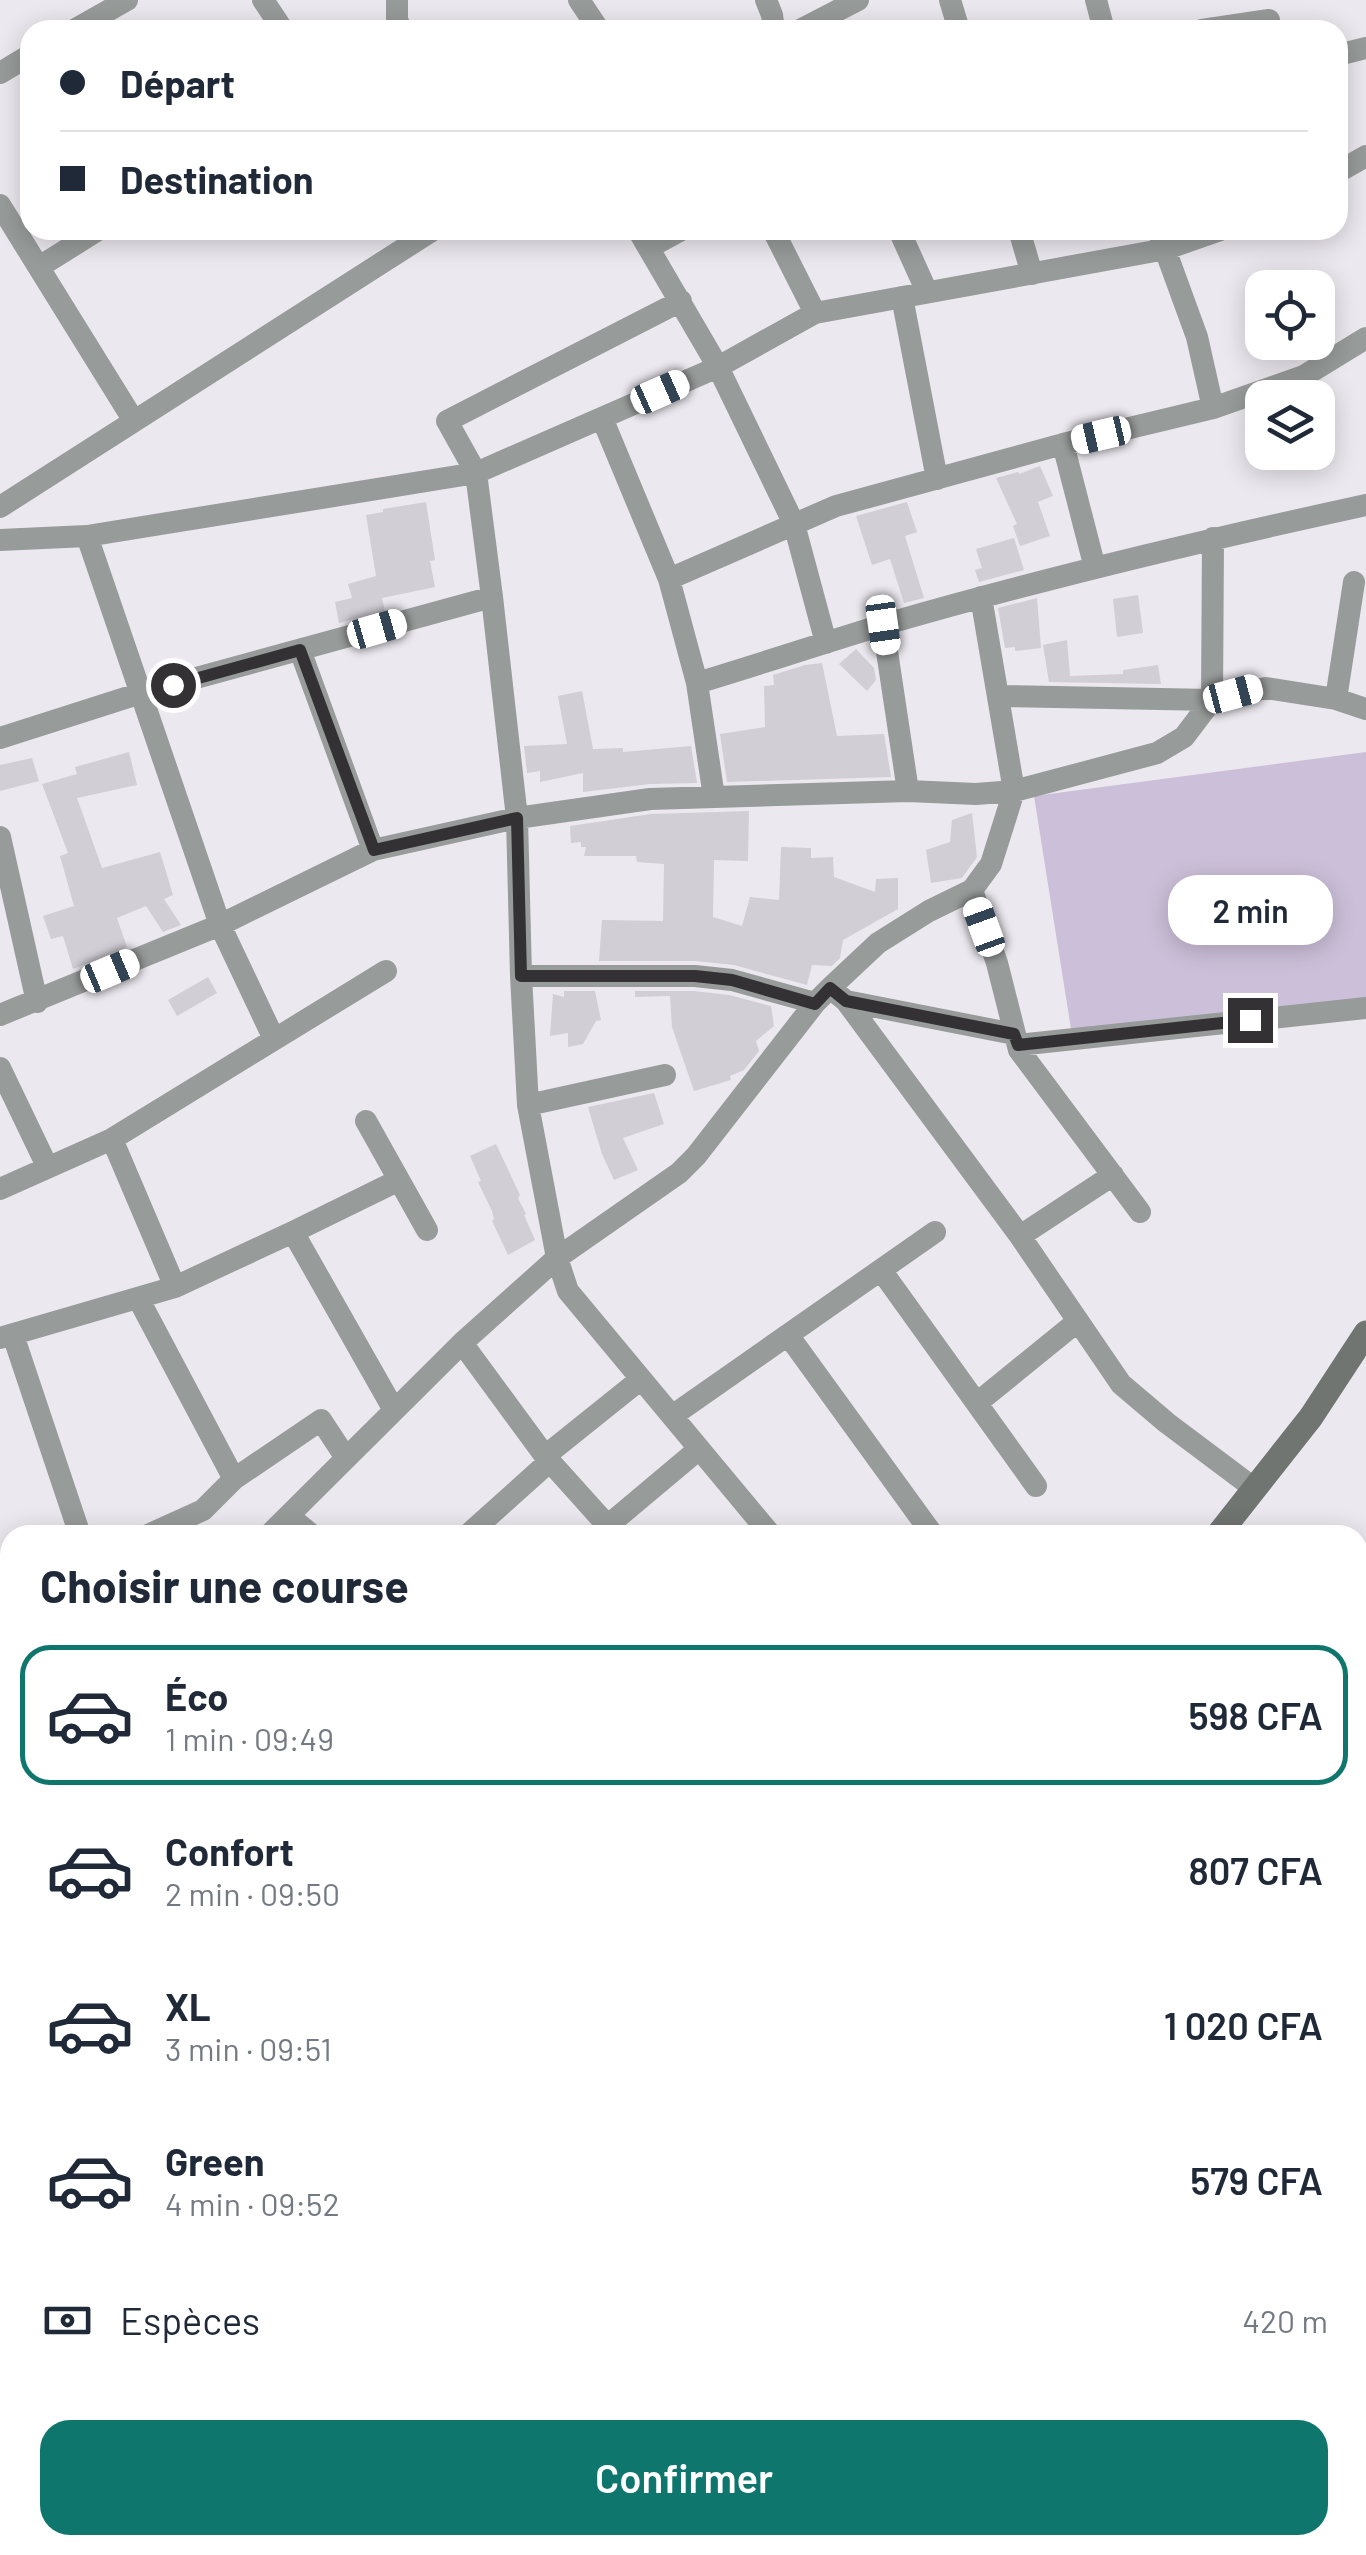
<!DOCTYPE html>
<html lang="fr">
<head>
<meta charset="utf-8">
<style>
  :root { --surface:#fff; --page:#f2f2f3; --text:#1f2937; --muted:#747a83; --line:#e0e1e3; --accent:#0f766e }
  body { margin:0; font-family:Barlow,sans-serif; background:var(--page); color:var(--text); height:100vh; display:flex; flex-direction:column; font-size:38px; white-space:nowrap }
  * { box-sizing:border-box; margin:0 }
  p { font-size:32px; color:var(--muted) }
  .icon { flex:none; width:55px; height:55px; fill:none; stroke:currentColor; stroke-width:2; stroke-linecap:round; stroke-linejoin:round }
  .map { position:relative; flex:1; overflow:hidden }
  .sheet { position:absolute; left:0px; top:1525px; width:1368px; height:1030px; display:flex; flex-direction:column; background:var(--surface); border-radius:30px 30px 0 0; box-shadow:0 5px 25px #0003 }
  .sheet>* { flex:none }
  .banner { position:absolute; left:20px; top:20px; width:1328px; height:220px; border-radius:30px; box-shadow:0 5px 25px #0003; display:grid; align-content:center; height:220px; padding:0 40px; background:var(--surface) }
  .tools { position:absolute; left:1245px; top:270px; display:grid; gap:20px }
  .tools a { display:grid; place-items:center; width:90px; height:90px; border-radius:20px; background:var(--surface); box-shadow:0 5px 25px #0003; font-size:50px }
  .end { position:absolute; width:45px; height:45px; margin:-22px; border:12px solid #333134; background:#fff; box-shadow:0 0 0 5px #fff }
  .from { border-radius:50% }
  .bubble { position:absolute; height:70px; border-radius:30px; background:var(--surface); box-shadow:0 5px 25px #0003; font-size:32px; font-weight:600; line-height:70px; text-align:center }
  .car { position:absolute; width:30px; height:60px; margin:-30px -15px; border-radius:12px; box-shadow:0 0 8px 2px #0007; background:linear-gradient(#fff 24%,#345 0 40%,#fff 0 76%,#345 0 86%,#fff 0) }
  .banner b { display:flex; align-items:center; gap:35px; height:95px; font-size:38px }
  .banner b+b { border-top:2px solid var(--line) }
  .banner i { width:25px; height:25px; background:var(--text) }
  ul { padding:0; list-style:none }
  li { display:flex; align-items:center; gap:30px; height:140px; margin:0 20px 15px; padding:0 20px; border:5px solid transparent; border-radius:30px }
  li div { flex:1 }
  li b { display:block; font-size:38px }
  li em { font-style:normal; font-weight:600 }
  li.current { border-color:var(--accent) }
  li>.icon { width:90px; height:90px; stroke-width:1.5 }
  h2 { padding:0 40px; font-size:45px; line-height:120px }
  .pay { display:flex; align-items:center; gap:25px; height:110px; padding:0 40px; font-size:38px }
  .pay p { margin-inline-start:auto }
  .cta { display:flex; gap:20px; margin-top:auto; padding:20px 40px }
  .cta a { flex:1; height:115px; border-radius:30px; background:var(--accent); color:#fff; font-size:40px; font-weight:600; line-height:115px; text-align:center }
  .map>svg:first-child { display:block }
  .built { fill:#e1dae8 }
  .green { fill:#ccbfd9 }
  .building { fill:#d1ced5 }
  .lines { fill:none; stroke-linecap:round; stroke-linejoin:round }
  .path { stroke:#aca9ae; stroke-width:4; stroke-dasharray:5 8; stroke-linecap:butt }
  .street { stroke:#979b99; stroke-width:22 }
  .secondary { stroke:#707572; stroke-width:25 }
  .route { stroke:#333134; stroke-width:12 }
</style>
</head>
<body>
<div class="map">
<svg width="1366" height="2555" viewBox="0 0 1366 2555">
  <rect width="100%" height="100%" fill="#ece8ef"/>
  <!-- built -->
  <path class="built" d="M10,1804V2038L0,2040V1807Z"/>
  <!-- green -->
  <path class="green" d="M1366,752V1001L1071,1029L1034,796Z"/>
  <!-- building -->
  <path class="building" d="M1040,466L1053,496L1038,502L1050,536L1020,546L1013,526L1017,524L996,478L1018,472L1019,474Z
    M426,502L435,560L430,561L435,587L382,598L385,611L339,623L335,602L352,598L348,584L376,576L366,515L383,512V509Z
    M907,502L917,532L905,536L924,598L904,603L890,559L872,565L856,516Z
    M1014,538L1024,570L979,582L975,570L982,568L976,549Z
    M1138,595L1143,633L1117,637L1113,599Z
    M1037,598L1041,648L1015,651V647L1005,648L998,608Z
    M1067,640L1070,676L1123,674V670L1158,665L1161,684L1049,682L1043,645Z
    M856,649L874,668L876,680L867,691L839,664Z
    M822,663L837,736L884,734L891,777L727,782L720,734L765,727L764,686L774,685L773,675L805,665Z
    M582,691L593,749L623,748V752L691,746L697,783L650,784L583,792V773L540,782V771L527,773L524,746L567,744L558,696Z
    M129,752L137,785L77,798L102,868L160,852L173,895L164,899L181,925L163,932L146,906L117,918L127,947L73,969L63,936L51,939L43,916L74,906L60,856L68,853L42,784L77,774L75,767Z
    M32,758L39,781L0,791V765Z
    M749,811L748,861L714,860L713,917L742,926L750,897L779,900L781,847L811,848V858L833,857L834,877L875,892L876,879L898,878V909L843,940L840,958L832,966L812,965L807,985L734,965L695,961H599L602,920L663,921L664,864L637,862L636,856H584L586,847H581V842L571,843L570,826L651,814Z
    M972,813L977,857L962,878L931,883L926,850L950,842L952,820Z
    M208,977L217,993L177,1016L168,1000Z
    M564,991H595L601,1020L596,1021L583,1044L568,1047V1033L550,1036L553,994L564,997Z
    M635,991H694L729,995L771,1006L774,1026L756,1041L759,1051L744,1070L730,1076L731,1080L694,1091L672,1027L670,996L635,997Z
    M654,1093L664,1124L623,1138L638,1170L614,1180L602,1154L588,1107Z
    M496,1144L520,1195L518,1198L526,1214L524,1215L535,1240L508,1255L492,1221L494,1219L492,1211L478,1182L481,1181L470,1156Z"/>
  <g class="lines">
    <!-- path -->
    <path class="path" d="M1358,1918L1366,1913
      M1358,2388L1366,2387"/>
    <!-- street -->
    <path class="street" d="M263,0L283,30
      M397,0V19L401,30
      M579,0L599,30
      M766,0L772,15L774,30
      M950,0L959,30
      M1096,0L1104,30
      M74,30L127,0
      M800,30L858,0
      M1202,30L1269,20
      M1338,55L1366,48
      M0,73L30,55
      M1338,172L1366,156
      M0,205L134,421
      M638,230L718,367L794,524L826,643
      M773,230L815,313
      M899,230L927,292
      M1019,230L1032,274
      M1158,230L1197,337L1213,408
      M650,247L681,230
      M39,267L98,230
      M902,297L937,479
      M681,301L447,421L476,473L492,597L517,818L521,976L528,1105L557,1258L568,1291L771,1535
      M602,418L669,579L697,683L714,797
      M1063,444L1095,568
      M0,507L433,230
      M87,536L220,925L274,1039
      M0,540L87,536L476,473L718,367L815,313L1166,249L1220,230
      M669,579L836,506L1063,444L1213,408L1304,376L1366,338
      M883,625L908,791
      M300,650L373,850
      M697,683C760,664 823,643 886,624C1045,578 1205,540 1366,505
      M1000,696L1212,700L1266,688L1336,699L1366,709
      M1336,699L1354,582
      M0,738L141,693L492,597
      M0,837L37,1002
      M972,890L997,963L1019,1050L1140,1212
      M521,976H695L732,980L815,1003
      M830,988L846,1001L1020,1236L1121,1384L1167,1423L1255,1489
      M846,1001L1014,1034
      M0,1015L220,925L373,850L517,818L650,799L908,791L976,794L1014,791L1157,753L1184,737L1212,700L1213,538
      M1018,1045L1366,1008
      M0,1068L47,1166
      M528,1105L665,1075
      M366,1121L427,1230
      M112,1139L175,1287
      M0,1189L112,1139L386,971
      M293,1232L394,1410
      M1020,1236L1113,1175
      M881,1270L1036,1486
      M138,1298L234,1479
      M13,1335L80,1535
      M788,1335L933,1535
      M0,1338L175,1287L293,1232L399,1180
      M462,1343L545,1456L616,1535
      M977,1403L1078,1321
      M672,1416L935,1232
      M545,1456L641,1379
      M290,1517L312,1535
      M471,1532L550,1461
      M599,1533L699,1449
      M148,1535L203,1510L234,1479L321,1420L346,1458
      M269,1535L462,1343L557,1258L679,1173L696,1156L815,1003L830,988L878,943L929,911L972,890L991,864L1014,791L981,597
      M0,1594L10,1590
      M0,1774L10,1767
      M0,2058L10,2056
      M0,2175L10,2173
      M1358,2175L1366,2184
      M0,2331L10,2327
      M0,2389L10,2406
      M0,2431L10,2425
      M102,2545L109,2555"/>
    <!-- secondary -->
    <path class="secondary" d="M1218,1535L1311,1417L1366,1333
      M270,2555L276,2545"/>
  </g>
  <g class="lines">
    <!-- route -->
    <path class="route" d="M173,685L300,650L374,850L517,818L521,976H695L732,980L815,1004L830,988L846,1001L1014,1034L1018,1045L1250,1020"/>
  </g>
</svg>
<div class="tools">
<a><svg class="icon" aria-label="locate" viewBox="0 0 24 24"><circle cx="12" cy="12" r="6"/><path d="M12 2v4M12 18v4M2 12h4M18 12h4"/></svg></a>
<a><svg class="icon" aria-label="layers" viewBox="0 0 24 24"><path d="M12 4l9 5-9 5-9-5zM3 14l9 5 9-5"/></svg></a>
</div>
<i class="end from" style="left:173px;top:685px"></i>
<i class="end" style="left:1250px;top:1020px"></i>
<div class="bubble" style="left:1168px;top:875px;width:165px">2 min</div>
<i class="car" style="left:660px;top:392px;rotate:66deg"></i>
<i class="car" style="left:1101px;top:435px;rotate:257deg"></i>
<i class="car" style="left:883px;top:625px;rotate:172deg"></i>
<i class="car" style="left:377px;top:629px;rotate:74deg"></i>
<i class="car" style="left:1233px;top:694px;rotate:75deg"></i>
<i class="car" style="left:984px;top:927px;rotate:340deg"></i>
<i class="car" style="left:110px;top:971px;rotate:67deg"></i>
<div class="banner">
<b><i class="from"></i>Départ</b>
<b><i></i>Destination</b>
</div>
<section class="sheet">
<h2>Choisir une course</h2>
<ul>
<li class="current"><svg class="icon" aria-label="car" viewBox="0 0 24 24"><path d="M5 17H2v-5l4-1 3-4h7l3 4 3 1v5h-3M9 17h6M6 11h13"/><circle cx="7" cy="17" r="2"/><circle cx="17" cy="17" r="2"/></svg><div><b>Éco</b><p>1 min · 09:49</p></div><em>598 CFA</em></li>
<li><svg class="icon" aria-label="car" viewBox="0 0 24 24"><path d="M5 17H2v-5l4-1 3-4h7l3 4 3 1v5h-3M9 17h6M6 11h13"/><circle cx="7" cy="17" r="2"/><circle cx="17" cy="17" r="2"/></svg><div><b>Confort</b><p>2 min · 09:50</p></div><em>807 CFA</em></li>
<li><svg class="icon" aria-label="car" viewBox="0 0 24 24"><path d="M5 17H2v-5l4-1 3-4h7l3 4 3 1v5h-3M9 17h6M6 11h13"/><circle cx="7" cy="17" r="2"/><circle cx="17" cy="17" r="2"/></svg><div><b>XL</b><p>3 min · 09:51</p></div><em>1 020 CFA</em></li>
<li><svg class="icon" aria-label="car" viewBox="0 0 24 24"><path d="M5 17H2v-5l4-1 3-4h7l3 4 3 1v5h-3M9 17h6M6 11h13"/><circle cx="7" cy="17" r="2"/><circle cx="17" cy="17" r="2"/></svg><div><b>Green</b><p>4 min · 09:52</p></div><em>579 CFA</em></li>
</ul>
<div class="pay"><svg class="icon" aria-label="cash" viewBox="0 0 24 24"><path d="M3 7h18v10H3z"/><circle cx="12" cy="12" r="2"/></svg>Espèces<p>420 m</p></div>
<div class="cta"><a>Confirmer</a></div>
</section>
</div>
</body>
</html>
